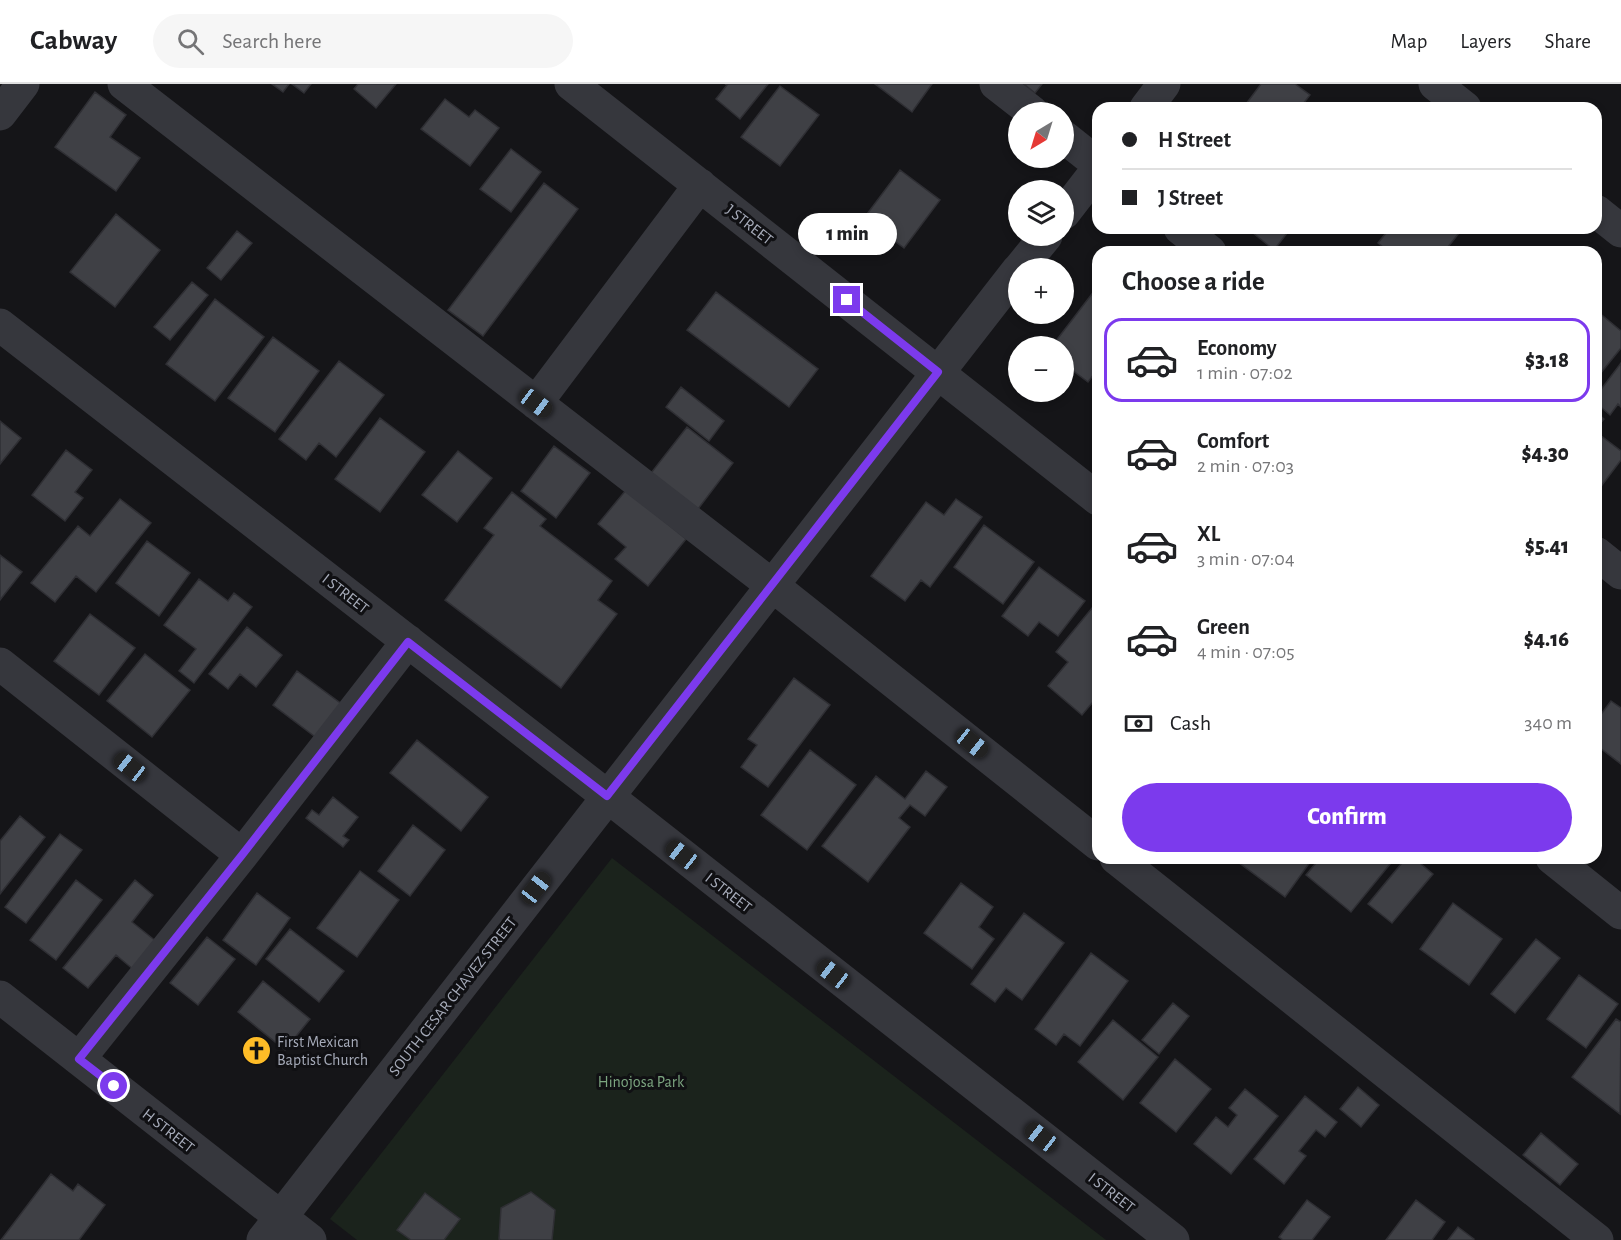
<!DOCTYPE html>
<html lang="en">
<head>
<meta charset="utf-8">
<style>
  :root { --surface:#fff; --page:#f6f6f6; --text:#202124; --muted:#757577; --line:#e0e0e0; --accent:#7c3aed }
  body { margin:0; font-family:"Alegreya Sans",sans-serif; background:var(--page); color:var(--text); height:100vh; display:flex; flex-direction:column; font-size:22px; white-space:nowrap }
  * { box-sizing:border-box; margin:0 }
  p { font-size:20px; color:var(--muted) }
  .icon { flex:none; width:33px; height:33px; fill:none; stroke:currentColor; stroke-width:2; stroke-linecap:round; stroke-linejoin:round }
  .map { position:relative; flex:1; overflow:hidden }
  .details { position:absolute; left:1092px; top:162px; width:510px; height:618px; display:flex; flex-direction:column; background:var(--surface); border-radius:18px; box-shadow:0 3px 9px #0003 }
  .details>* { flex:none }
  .guide { position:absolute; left:1092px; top:18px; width:510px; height:132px; border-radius:18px; box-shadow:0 3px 9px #0003; display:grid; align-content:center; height:132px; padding:0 30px; background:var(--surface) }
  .needle { width:39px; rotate:218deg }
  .tools { position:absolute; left:1008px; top:18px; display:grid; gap:12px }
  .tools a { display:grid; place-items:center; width:66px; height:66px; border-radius:50%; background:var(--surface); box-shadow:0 3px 9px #0003; font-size:30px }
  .end { position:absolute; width:27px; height:27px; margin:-14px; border:8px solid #7c3aed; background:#fff; box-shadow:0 0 0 3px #fff }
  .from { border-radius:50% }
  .bubble { position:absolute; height:42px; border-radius:21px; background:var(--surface); box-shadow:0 3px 9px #0003; font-size:20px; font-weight:800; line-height:42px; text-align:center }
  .car { position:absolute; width:18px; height:36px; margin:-18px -9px; border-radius:8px; box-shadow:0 0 4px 2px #0007; background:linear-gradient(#222 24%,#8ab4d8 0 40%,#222 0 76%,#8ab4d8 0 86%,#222 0) }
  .guide b { display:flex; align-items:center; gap:21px; height:57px; font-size:22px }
  .guide b+b { border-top:2px solid var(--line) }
  .guide i { width:15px; height:15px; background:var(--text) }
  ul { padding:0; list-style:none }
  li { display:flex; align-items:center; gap:18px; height:84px; margin:0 12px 9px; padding:0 18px; border:3px solid transparent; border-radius:18px }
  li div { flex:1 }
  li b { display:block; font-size:22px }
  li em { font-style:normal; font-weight:800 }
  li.on { border-color:var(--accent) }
  li>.icon { width:54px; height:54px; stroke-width:1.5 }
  h2 { padding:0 30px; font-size:27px; line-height:72px }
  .pay { display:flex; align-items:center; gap:15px; height:66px; padding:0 30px; font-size:22px }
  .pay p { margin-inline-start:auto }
  .action { display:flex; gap:12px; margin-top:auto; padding:12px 30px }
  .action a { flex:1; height:69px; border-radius:36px; background:var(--accent); color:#fff; font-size:24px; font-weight:800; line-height:69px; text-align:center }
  header { display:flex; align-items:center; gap:36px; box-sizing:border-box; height:84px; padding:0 30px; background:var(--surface); border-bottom:2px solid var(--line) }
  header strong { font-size:28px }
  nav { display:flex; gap:33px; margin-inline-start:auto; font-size:21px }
  .search { width:420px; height:54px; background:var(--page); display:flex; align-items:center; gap:15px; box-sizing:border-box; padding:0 21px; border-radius:33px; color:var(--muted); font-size:22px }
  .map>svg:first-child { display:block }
  .green { fill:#1b231c }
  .building { fill:#3f4045; stroke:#2f2f34; stroke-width:1.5 }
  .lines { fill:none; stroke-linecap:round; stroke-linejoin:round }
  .minor { stroke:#36373d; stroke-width:33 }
  .route { stroke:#7c3aed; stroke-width:8 }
  .labels { text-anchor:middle; stroke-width:6; stroke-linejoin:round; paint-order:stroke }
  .street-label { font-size:16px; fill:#a6abb9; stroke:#101013 }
  .poi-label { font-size:16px; fill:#a6abb9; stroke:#101013; text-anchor:start }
  .park-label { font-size:16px; fill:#7ca580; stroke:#101013 }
</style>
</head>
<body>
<header>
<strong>Cabway</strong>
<div class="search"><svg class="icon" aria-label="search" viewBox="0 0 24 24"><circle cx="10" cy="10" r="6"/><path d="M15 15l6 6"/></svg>Search here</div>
<nav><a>Map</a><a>Layers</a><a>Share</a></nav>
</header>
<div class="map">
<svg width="1621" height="1156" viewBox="0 0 1621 1156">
  <rect width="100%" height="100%" fill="#151518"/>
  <!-- green -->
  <path class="green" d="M612,774L1106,1156H357L330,1135Z"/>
  <!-- building -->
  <path class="building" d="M272,0H289L283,8Z
    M292,0H311L304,9Z
    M358,0H396L376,24L354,5Z
    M725,0H768L740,35L716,15L727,1Z
    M875,0H932L912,28Z
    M1024,0H1042L1035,9Z
    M1261,0H1295L1310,11L1300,24H1243Z
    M780,2L819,31L780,82L741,53Z
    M95,8L126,31L110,53L140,74L116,107L55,63Z
    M445,15L469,33L475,26L499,44L470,82L421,45Z
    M511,65L541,88L511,128L480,105Z
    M900,86L940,116L904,164L864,134Z
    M544,99L578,125L483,252L448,226Z
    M116,130L160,166L115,223L70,188Z
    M1247,144H1291L1274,166Z
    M1390,144H1463L1444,168H1389L1378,159Z
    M237,147L252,159L221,196L207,184Z
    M192,198L208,211L170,256L154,243Z
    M1098,202V285L1088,298L1064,280V262H1052Z
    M716,208L818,285L789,323L687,246Z
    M215,215L264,253L215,317L166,280Z
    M1597,227L1621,247V264L1596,295Z
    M273,253L319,287L275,348L228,314Z
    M339,277L384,311L336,373L319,359L306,376L279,355Z
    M1621,279V323L1618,320L1610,331L1596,319V312Z
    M681,303L724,337L709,357L666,323Z
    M1596,328L1604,335L1596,344Z
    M380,334L425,368L380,428L335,395Z
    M0,337L21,354L0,380Z
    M687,343L733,379L698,425L651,389Z
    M1596,348L1621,367V376L1596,409Z
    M554,362L590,389L556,434L521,407Z
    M66,366L92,386L75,408L83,414L65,437L32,411Z
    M458,367L492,394L457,438L422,411Z
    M626,406L686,455L648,502L615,475L626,463L598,440Z
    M512,408L546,435L540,442L612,497L598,516L617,530L561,604L445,516L494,451L484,444Z
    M120,415L151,439L96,508L76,492L55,518L31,499L78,442L90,452Z
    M956,415L982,433L930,503L921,496L905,517L871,492L926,418L944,431Z
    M984,441L1034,478L1003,520L954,483Z
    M147,457L190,489L159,532L116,499Z
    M0,471L22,488L0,516Z
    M1039,483L1085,517L1058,552L1039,538L1028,552L1002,532Z
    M199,495L228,517L234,509L252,523L194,599L179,587L196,565L164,541Z
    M1092,524L1098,529V612L1082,631L1048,602L1068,578L1056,568Z
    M90,530L135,564L99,611L54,577Z
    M247,543L282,571L256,603L240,590L228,605L209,590Z
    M145,570L190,606L152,653L107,617Z
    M297,587L343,621L318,655L273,621Z
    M794,594L830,621L768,703L741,683L757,661L748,655Z
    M1611,617L1621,624V680L1596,661V637Z
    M417,656L488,713L461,747L390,689Z
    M810,666L856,701L807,766L761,731Z
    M926,687L947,703L925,732L910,721L899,734L910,743L868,798L822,762L876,692L905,715Z
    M333,713L358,733L343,752L349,756L343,763L306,734L312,726L319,731Z
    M20,732L45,753L0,810V757Z
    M413,741L445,766L410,812L378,787Z
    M60,750L82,766L26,839L5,823Z
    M1241,774H1313L1285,813L1238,778Z
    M1320,774H1395L1351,828L1306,791Z
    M1406,774H1414L1433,790L1392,839L1368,820Z
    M360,787L399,816L357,873L317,844Z
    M76,796L102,816L56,876L30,856Z
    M135,796L153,811L132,838L157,858L134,886L116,871L88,904L63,884Z
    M961,799L993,823L979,843L994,855L972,885L924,849Z
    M257,809L290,834L256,881L223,856Z
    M1453,819L1502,855L1469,901L1420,865Z
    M1024,829L1064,859L1022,916L1006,904L995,918L971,900Z
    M290,845L344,887L319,918L266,875Z
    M207,853L235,875L198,921L170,899Z
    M1536,855L1560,874L1515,929L1491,910Z
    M1091,869L1128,897L1080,962L1064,950L1056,961L1035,945Z
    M1579,891L1618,920L1586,964L1547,935Z
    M263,897L310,935L285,966L238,928Z
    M1173,919L1189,932L1159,970L1142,956Z
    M1616,935L1621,938L1620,1030L1572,993Z
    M1113,936L1158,973L1123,1016L1078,978Z
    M1175,975L1211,1005L1176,1048L1140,1019Z
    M1358,1003L1379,1021L1361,1043L1340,1025Z
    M1245,1005L1278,1032L1231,1090L1194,1060L1216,1033L1228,1043L1237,1031L1229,1024Z
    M1305,1012L1337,1038L1325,1053L1316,1046L1299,1067L1306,1072L1284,1100L1254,1075Z
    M1541,1049L1578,1080L1560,1101L1523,1071Z
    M51,1090L73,1107L78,1100L105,1121L79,1156H1Z
    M531,1108L555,1126L552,1156H501L499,1155L501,1124Z
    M425,1109L460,1135L444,1156H411L397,1146Z
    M1307,1116L1330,1133L1312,1156H1283L1279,1153Z
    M1416,1116L1445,1138L1432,1156H1386Z
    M1458,1143L1474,1155L1473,1156H1448Z"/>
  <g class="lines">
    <!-- minor -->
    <path class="minor" d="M124,0L773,502L1098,760
      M571,0L1098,415
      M996,0L1032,28
      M1435,0L1465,24
      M1146,24L1164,0
      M0,30L23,0
      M1064,53L1098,80
      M1596,127L1621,147
      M1064,129L1098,85
      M1180,144L1210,168
      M1020,184L1046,152
      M0,241L607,712L1173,1156
      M536,319L700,101
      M1596,469L1621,489
      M0,580L242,771
      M1116,774L1597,1156
      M1552,774L1621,829
      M0,913L310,1156
      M79,975L242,771L408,557
      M263,1156L1018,186"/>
  </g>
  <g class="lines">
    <!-- route -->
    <path class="route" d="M114,1002L79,975L242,771L408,558L607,712L938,288L847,216"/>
  </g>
  <!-- icons -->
  <defs>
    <symbol id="church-disc" viewBox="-11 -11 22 22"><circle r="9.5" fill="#febc27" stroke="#101013"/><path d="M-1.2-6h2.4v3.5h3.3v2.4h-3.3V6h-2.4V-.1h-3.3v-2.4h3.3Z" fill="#111"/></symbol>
  </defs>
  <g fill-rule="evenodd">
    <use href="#church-disc" x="240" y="950" width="33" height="33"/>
  </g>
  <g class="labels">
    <!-- street labels -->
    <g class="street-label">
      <text transform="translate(750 140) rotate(38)" y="6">J STREET</text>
      <text transform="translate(346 509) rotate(38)" y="6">I STREET</text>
      <text transform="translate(729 808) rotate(38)" y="6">I STREET</text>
      <text transform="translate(452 912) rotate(-52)" y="6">SOUTH CESAR CHAVEZ STREET</text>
      <text transform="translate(169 1046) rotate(38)" y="6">H STREET</text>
      <text transform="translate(1112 1108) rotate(38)" y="6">I STREET</text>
    </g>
    <!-- poi labels -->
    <g class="poi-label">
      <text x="277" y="963">First Mexican<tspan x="277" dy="18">Baptist Church</tspan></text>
    </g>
    <!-- park labels -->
    <g class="park-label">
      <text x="641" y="1003">Hinojosa Park</text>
    </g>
  </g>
</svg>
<div class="tools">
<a><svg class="needle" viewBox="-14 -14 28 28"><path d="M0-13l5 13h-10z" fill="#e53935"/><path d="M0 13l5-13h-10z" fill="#757577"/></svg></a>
<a><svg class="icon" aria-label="layers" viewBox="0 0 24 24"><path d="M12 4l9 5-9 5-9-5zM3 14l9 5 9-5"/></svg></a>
<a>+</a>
<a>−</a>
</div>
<i class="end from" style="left:114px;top:1002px"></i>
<i class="end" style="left:847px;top:216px"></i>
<div class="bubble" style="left:798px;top:129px;width:99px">1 min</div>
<i class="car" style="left:536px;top:319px;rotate:127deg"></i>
<i class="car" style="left:972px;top:659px;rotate:129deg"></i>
<i class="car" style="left:130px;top:683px;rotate:308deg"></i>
<i class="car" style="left:682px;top:771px;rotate:308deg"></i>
<i class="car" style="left:536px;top:804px;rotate:38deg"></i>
<i class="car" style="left:833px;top:890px;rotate:308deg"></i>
<i class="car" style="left:1041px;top:1053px;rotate:308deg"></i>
<div class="guide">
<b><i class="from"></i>H Street</b>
<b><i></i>J Street</b>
</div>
<section class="details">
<h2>Choose a ride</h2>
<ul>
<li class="on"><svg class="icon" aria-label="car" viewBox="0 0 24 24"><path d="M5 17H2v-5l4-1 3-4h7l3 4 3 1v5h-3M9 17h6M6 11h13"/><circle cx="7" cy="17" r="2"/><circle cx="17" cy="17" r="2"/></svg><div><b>Economy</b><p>1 min · 07:02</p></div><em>$3.18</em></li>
<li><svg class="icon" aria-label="car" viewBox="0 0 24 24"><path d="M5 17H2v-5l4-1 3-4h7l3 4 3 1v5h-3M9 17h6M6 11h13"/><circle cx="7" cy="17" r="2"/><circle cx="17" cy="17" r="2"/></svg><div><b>Comfort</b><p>2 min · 07:03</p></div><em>$4.30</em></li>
<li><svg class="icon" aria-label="car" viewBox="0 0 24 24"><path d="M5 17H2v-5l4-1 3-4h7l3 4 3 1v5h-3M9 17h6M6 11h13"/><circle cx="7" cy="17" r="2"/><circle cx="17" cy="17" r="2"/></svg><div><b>XL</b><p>3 min · 07:04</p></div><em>$5.41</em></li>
<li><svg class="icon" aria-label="car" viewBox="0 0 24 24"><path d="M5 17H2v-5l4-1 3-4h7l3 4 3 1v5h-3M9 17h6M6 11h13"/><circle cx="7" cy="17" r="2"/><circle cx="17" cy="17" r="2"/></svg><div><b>Green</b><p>4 min · 07:05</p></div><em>$4.16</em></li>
</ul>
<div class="pay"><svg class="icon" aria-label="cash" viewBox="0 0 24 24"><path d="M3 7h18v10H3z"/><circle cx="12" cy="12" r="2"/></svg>Cash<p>340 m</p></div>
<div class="action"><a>Confirm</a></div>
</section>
</div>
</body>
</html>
